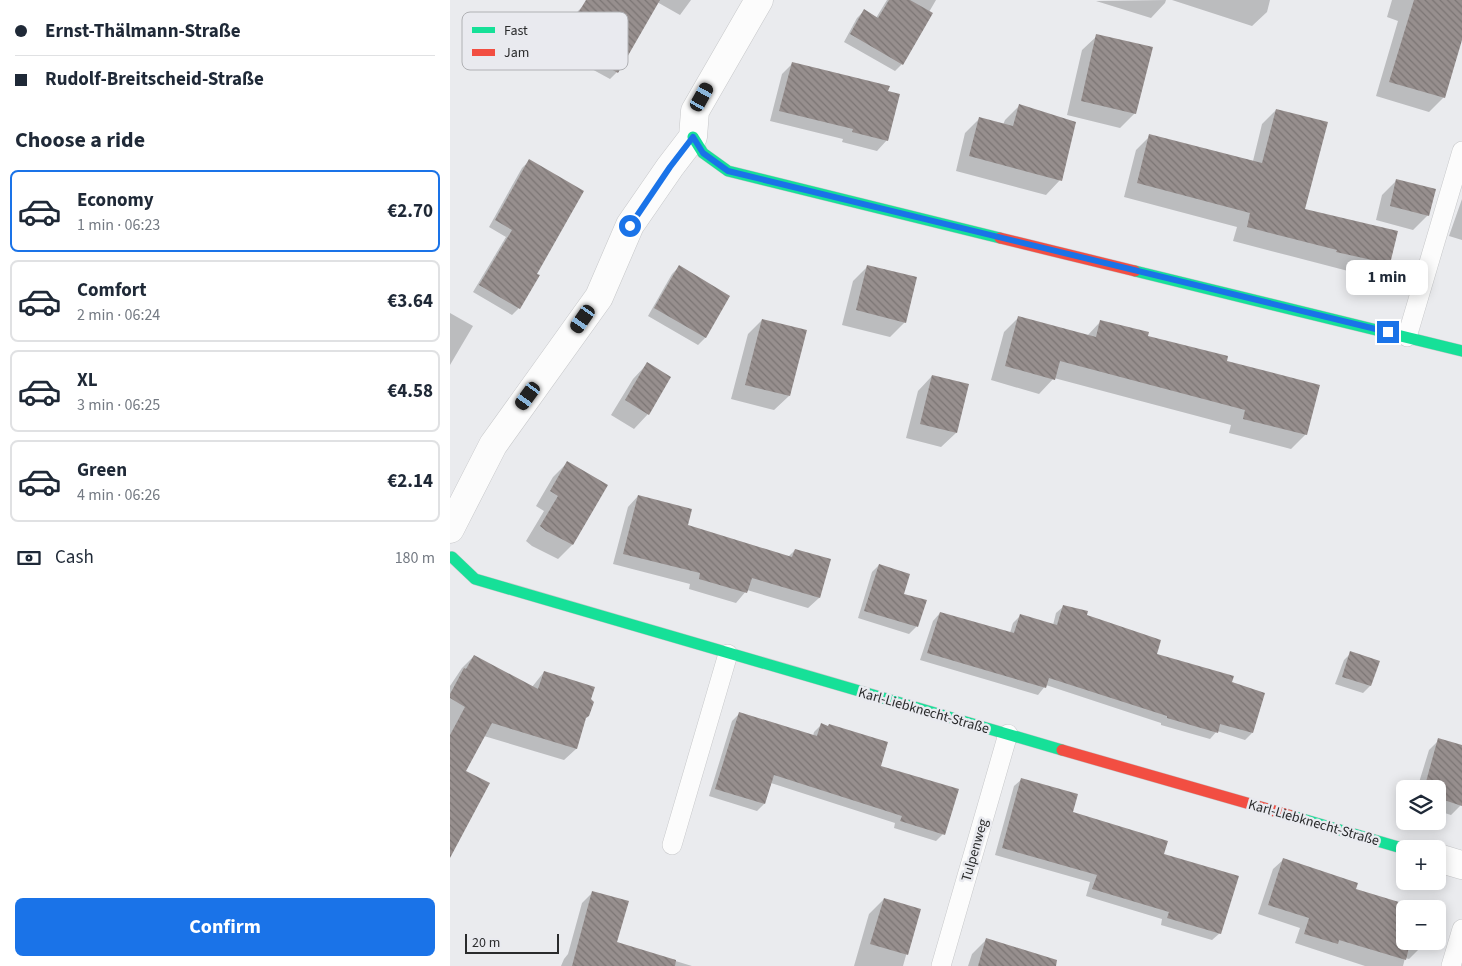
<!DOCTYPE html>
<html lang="en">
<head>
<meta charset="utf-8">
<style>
  :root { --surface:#fff; --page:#f6f6f7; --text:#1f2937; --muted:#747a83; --line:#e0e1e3; --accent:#1a73e8 }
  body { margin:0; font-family:"Source Sans 3",sans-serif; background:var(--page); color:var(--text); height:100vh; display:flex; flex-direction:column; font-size:19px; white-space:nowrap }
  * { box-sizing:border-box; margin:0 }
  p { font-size:16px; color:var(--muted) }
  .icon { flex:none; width:28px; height:28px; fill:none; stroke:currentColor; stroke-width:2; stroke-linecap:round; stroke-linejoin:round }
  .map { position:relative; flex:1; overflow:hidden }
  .drawer { display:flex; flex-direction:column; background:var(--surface); width:450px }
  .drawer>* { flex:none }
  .hud { display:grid; align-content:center; height:110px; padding:0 15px; background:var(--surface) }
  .buttons { position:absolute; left:946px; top:780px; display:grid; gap:10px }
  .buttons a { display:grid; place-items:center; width:50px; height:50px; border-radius:8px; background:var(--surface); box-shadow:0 2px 12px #0003; font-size:25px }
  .scale { position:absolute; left:15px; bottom:12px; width:94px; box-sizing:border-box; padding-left:5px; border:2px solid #2a2b2c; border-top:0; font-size:14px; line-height:18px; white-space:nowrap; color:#2a2b2c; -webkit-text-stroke:4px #e9eaef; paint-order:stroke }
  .end { position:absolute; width:22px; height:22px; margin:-11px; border:6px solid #1a73e8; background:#fff; box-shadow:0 0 0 2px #fff }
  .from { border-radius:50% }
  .bubble { position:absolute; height:35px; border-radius:8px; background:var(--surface); box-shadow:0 2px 12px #0003; font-size:16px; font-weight:700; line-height:35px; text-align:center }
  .car { position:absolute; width:15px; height:30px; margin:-15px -8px; border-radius:6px; box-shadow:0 0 4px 1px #0007; background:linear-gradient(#222 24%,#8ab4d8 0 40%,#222 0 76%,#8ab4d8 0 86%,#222 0) }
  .hud b { display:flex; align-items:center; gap:18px; height:48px; font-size:19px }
  .hud b+b { border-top:1px solid var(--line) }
  .hud i { width:12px; height:12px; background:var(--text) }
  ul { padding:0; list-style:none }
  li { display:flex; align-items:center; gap:15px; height:82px; margin:0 10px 8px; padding:0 5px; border:2px solid var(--line); border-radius:8px }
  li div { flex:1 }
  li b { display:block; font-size:19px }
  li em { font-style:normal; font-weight:700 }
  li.current { border-color:var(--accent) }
  li>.icon { width:45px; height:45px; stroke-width:1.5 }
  h2 { padding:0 15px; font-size:22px; line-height:60px }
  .pay { display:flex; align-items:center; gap:12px; height:55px; padding:0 15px; font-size:19px }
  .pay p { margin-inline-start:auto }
  .primary-button { display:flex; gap:10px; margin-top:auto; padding:10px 15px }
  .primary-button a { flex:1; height:58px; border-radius:8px; background:var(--accent); color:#fff; font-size:20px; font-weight:700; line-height:58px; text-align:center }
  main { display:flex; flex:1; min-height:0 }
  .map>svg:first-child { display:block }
  .shadow { fill:#0003 }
  .building { fill:url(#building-back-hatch) }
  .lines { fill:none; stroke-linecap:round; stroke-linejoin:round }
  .lane-casing { stroke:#c6c7c9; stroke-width:20 }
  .street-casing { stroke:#c6c7c9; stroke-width:29 }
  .fast-casing { stroke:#c6c7c9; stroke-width:12 }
  .jam-casing { stroke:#c6c7c9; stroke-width:12 }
  .lane { stroke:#fcfcfc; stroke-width:19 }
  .street { stroke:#fcfcfc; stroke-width:28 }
  .fast { stroke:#16e098; stroke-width:11 }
  .jam { stroke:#f24e42; stroke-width:11 }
  .route { stroke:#1a73e8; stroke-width:6 }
  .labels { text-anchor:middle; stroke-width:5; stroke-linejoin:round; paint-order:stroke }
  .street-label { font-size:14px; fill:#2a2b2c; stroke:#e9eaef }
  .key { fill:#e9eaef; stroke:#b0b1b4; stroke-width:1 }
  .key-label { font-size:14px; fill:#2a2b2c }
</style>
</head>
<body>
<main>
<section class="drawer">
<div class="hud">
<b><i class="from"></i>Ernst-Thälmann-Straße</b>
<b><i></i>Rudolf-Breitscheid-Straße</b>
</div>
<h2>Choose a ride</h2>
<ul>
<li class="current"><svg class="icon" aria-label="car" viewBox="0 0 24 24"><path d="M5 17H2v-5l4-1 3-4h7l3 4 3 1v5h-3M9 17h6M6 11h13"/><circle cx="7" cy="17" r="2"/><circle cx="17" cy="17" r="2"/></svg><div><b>Economy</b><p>1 min · 06:23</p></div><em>€2.70</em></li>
<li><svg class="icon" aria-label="car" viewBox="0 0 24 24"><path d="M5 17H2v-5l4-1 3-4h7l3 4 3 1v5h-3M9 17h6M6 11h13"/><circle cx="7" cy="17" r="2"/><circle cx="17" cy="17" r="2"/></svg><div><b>Comfort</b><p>2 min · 06:24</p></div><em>€3.64</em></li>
<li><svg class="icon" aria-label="car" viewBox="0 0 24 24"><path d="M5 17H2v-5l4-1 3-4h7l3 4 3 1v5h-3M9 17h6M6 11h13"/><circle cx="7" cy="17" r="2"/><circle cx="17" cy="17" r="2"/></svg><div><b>XL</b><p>3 min · 06:25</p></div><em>€4.58</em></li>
<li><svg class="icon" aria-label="car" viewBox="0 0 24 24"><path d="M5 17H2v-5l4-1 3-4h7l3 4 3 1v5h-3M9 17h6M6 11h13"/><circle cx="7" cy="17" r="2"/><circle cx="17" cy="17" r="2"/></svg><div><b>Green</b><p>4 min · 06:26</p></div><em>€2.14</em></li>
</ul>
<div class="pay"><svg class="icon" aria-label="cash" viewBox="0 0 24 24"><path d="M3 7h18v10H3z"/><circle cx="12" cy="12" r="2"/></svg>Cash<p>180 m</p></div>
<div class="primary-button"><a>Confirm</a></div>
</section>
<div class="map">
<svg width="1012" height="966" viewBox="0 0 1012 966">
  <defs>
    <pattern id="building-back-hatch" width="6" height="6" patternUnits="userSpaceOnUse" patternTransform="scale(1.25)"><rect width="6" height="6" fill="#978f8e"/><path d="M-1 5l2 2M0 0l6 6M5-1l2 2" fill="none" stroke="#7b7574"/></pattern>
  </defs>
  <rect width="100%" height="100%" fill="#eaebee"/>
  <!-- shadow -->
  <path class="shadow" d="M168,0H241L230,15L207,2L167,72L160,79L105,49L128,11L135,4Z
    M437,0H486L479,12L481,14L452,64L445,71L394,42L407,18L414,11L426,18Z
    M716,0L715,3L701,18L646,1Z
    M722,0H820L817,12L802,26Z
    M942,0H1012L994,97L979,112L926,96L948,21L937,17Z
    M647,36L685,113L670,128L617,115L632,50Z
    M342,64L436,92L437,140L427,151L392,142L393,139L320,121L332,74Z
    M569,106L610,180L596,195L506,171L515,133L530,118L553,125L555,120Z
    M826,110L854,210L939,264L925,278L783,241L787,227L674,197L686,150L700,136L803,161L812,124Z
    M79,161L69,308L62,315L23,292L56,237L39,227L72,168Z
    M947,180L978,215L963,230L926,220L932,195Z
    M1012,199V240L999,236Z
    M418,266L455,322L440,337L392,325L403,281Z
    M229,267L278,296L255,338L248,345L198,316L222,274Z
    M0,313L23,326L0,365Z
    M568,318L637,336L651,321L775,362L856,434L841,449L779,433L781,425L604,378L589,394L541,380L554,332Z
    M312,320L339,396L324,410L281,399L298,334Z
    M197,364L198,414L184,429L161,415L183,379Z
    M482,376L506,433L491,447L456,438L468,391Z
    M117,463L122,545L108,559L82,546L76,541L94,511L86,506L103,477Z
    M188,496L236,526L338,557L345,550L380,560L369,598L358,608L297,590L286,603L239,589L240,584L163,564L178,507Z
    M429,565L453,595L475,601L466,627L459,634L408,618L422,572Z
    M614,606L635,616L705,655L780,683L802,733L795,740L767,731L760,739L711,725V723L596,685L588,695L470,660L483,621L490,613L560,633L563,623L570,616L603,625L606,613Z
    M901,653L928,662L920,686L913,693L885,684L894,660Z
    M24,656L82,687L94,672L134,719L126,749L114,760L34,736L14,772L0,857V686L12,668Z
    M289,714L363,736L364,732L371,725L430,767L493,834L486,841L444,828L445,823L321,783L314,804L307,811L259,796L282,721Z
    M989,740L1011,805L1001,815L988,811V789H967L979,750Z
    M572,779L622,813L713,855L770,933L762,940L711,925L712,919L636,896L640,882L545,855L564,786Z
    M833,860L905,890L955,909V941L969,949L959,959L955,958L953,966H915L845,943L850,928L808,914L823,869Z
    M143,892L166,943L242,966H111L114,959L118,954L132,903Z
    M434,899L469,909L453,966H404L419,914Z
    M536,940L582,966H518L522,954Z"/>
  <!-- building -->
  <path class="building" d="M136,0H210L168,73L111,41Z
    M439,0H460L483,13L453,65L400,34L414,9L428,18Z
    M964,0H1012V40L995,98L939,82Z
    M646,34L703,47L686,114L631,101Z
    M342,62L440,86L438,91L450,94L438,141L402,132L403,129L329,111Z
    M569,104L626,122L612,181L519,156L529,117L563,126Z
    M826,109L878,122L855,209L948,231L940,264L886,252L887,250L797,227L800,213L687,183L699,134L812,163Z
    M79,159L134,191L87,274L90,275L70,309L29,285L62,230L45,220Z
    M946,179L986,189L979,216L940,206Z
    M229,265L280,296L256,338L204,308Z
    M417,265L467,277L456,323L406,310Z
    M568,316L646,337L650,320L699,332L698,336L778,356L777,361L870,385L857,435L793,419L795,410L610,361L605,380L555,366Z
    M312,319L357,330L340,396L295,385Z
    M197,362L221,377L199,415L175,400Z
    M482,375L519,384L507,433L470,424Z
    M117,461L158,485L123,545L96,531L90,526L108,496L100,491Z
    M188,495L242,509L238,525L342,557L345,549L381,559L370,598L302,578L297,593L249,579L250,573L173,554Z
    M429,564L460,574L454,594L477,600L468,627L414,611Z
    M613,605L638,611L637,615L711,640L707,654L784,676L782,682L815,693L803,733L770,724L768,733L717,718V716L599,678L596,688L477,653L490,612L564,633L570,614L607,625Z
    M900,651L930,661L921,686L892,677Z
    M24,655L88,689L94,671L145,687L141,699L144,702L139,716L136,718L127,749L42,723L16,771L40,783L0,858V735L15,707L0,698V694L14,668L16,669Z
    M289,712L367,736L371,723L378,726L379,724L438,742L431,766L509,789L495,835L450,821L452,816L324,775L315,804L265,789Z
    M988,738L1012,745V806L988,798V789H974Z
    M571,778L628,794L623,812L718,841L714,854L789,876L771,934L717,918L719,912L642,889L647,875L552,848Z
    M833,858L908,883L906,889L972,909H955V941H972L970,950L959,947L956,960L889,940L888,944L854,934L859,918L818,905Z
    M142,891L179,901L167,942L226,960L225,966H122Z
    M434,898L471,909L458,955L420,944Z
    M536,938L607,960L606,966H528Z"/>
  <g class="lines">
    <defs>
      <path id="lane" d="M957,337L1012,151
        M222,845L278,654
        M491,966L558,734
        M1001,966L1012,929"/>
      <path id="street" d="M0,529L43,445L149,297L180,225L220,167L243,137L245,111L309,0
        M988,858L1012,865"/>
      <path id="fast" d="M243,137L253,153L278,171L550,238
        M685,271L1012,351
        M2,557L25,579L612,750
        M842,816L955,849"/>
      <path id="jam" d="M550,238L685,271
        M612,750L842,816"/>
    </defs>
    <!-- lane casing -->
    <use href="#lane" class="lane-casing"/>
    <!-- street casing -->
    <use href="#street" class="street-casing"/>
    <!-- fast casing -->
    <use href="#fast" class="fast-casing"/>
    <!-- jam casing -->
    <use href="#jam" class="jam-casing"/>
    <!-- lane -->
    <use href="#lane" class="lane"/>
    <!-- street -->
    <use href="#street" class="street"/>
    <!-- fast -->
    <use href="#fast" class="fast"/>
    <!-- jam -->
    <use href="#jam" class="jam"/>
  </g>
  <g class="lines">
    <!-- route -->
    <path class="route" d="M180,226L220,167L243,137L253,153L278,171L938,332"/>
  </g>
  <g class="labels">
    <!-- street labels -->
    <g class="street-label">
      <text transform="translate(474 710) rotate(16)" y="5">Karl-Liebknecht-Straße</text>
      <text transform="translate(864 822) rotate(16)" y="5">Karl-Liebknecht-Straße</text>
      <text transform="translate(524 850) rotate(-74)" y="5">Tulpenweg</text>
    </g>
  </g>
  <!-- legend -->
  <rect x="12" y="12" width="166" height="58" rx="8" class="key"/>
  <rect x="22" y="27" width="23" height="6" fill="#16e098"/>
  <rect x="22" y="49" width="23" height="7" fill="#f24e42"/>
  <g class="key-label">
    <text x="54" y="35">Fast</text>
    <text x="54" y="57">Jam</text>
  </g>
</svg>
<div class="buttons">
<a><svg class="icon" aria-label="layers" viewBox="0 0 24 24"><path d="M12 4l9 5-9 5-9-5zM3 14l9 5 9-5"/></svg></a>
<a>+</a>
<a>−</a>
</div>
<div class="scale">20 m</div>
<i class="end from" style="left:180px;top:226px"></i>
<i class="end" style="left:938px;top:332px"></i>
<div class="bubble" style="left:896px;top:260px;width:82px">1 min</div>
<i class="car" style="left:252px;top:97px;rotate:29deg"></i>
<i class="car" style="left:133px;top:319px;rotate:215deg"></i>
<i class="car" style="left:78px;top:396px;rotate:216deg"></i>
</div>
</main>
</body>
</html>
